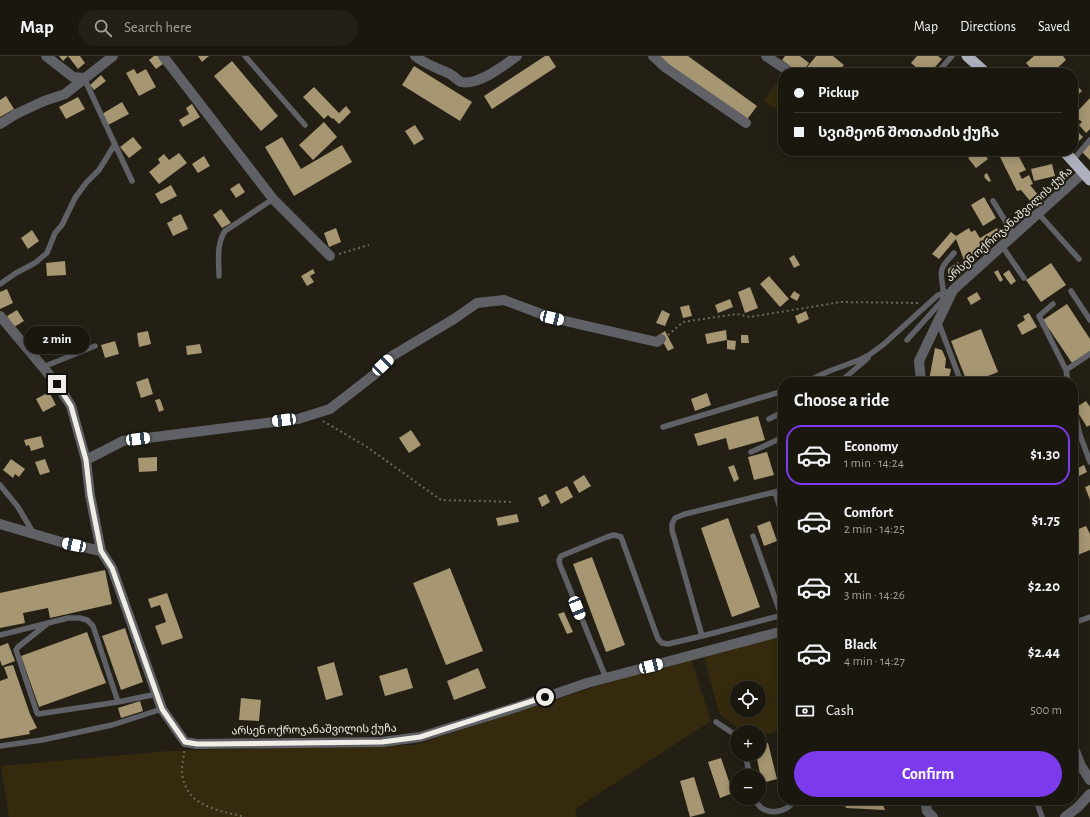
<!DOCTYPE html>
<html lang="en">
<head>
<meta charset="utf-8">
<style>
  :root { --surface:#1a170f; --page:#232018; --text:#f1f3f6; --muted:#9f9f9e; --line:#38362f; --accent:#7c3aed }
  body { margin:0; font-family:"Alegreya Sans","Noto Sans Georgian",sans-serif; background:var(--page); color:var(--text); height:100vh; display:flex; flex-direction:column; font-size:15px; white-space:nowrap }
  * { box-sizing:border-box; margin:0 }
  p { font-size:13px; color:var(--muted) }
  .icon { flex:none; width:22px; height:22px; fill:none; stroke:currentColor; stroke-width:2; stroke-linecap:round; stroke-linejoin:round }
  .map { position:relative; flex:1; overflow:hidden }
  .panel { position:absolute; left:778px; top:321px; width:300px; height:428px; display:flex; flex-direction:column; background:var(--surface); border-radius:16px; box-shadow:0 2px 10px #0003,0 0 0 1px var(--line) }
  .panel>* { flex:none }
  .hud { position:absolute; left:778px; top:12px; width:300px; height:88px; border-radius:16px; box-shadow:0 2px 10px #0003,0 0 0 1px var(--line); display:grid; align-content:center; height:88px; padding:0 16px; background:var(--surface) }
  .buttons { position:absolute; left:730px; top:625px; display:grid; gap:8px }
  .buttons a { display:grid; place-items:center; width:36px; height:36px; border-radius:50%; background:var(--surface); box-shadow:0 2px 10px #0003,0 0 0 1px var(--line); font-size:20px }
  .end { position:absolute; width:18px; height:18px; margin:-9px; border:5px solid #f0ede6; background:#111; box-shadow:0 0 0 2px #111 }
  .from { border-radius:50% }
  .bubble { position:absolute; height:28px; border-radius:14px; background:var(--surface); box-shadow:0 2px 10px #0003,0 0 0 1px var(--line); font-size:13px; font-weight:700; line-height:28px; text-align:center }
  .car { position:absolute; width:12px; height:24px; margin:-12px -6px; border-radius:5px; box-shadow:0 0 3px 1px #0007; background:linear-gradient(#fff 24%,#345 0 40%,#fff 0 76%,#345 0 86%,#fff 0) }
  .hud b { display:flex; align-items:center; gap:14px; height:38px; font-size:15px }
  .hud b+b { border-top:1px solid var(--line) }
  .hud i { width:10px; height:10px; background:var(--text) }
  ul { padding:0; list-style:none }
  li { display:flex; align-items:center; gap:12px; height:60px; margin:0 8px 6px; padding:0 8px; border:2px solid transparent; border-radius:16px }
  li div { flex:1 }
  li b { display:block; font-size:15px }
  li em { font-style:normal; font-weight:700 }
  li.active { border-color:var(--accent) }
  li>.icon { width:36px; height:36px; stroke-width:1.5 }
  h2 { padding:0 16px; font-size:18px; line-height:48px }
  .pay { display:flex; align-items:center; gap:10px; height:44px; padding:0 16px; font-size:15px }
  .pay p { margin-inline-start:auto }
  .primary-button { display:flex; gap:8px; margin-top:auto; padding:8px 16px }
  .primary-button a { flex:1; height:46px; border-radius:24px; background:var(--accent); color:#fff; font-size:16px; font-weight:700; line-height:46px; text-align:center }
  header { display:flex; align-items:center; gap:24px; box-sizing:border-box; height:56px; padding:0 20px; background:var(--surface); border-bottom:1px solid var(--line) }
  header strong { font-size:19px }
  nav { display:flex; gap:22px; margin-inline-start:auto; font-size:14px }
  .search { width:280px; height:36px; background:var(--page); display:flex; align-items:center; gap:10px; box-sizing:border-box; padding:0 14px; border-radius:22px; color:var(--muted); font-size:15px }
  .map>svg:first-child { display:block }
  .green { fill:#352a0e; fill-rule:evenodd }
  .building { fill:#a69671 }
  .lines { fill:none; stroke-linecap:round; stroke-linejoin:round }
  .path { stroke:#6b675e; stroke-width:2; stroke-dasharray:2 3; stroke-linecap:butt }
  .service { stroke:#606166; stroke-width:5.5 }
  .minor { stroke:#606166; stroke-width:10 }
  .trunk { stroke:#aeb0be; stroke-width:11 }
  .route { stroke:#f0ede6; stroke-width:5 }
  .labels { text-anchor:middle; stroke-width:4; stroke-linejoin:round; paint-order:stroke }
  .street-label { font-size:11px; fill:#f0ede6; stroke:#231f14 }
</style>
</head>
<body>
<header>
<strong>Map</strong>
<div class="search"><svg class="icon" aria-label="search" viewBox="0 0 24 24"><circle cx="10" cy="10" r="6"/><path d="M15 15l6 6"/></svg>Search here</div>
<nav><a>Map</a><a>Directions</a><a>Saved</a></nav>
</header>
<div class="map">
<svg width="1090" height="761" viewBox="0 0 1090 761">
  <rect width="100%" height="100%" fill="#231f14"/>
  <!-- green -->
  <path class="green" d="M775,27L783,32V57L764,46Z
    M783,579V674L759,680V676H743L719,657L704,601ZM737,632H759V654H737Z
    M690,600L711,665L575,753L577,761H9L1,710L168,695L415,689Z"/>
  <!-- building -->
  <path class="building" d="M59,0H80L85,7L78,13L68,0L63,5Z
    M154,0H158L163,8L156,13L149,4Z
    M198,0H209L202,6Z
    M545,0H549L556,11L492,53L484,40Z
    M656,0H688L757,50L746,65Z
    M785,0H800L809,7L802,17H799L782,4Z
    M816,0H833L844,9L837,17H807L804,15Z
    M917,0H938L942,3L930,17H923L911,7Z
    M1034,0H1063L1066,4L1052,17H1035L1026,7Z
    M232,5L278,60L261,75L214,20Z
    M414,10L472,46L460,65L402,29Z
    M947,12L952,17H942Z
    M134,13L137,18L146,13L156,31L139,40L126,17Z
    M101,19L106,25L94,34L90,29Z
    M1073,25L1082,35L1073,43Z
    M314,31L339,57L346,50L351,56L339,68L333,62L332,63L328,59L324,63L303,41Z
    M6,40L14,53L0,61V44Z
    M78,41L85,53L66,63L59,51Z
    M1090,42V73L1086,77L1079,69L1082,66L1074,59Z
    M122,46L129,58L108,69L102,58Z
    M192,48L200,61L183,71L179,64L189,58L186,52Z
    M324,66L337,81L313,104L299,89Z
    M415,69L424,83L414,89L405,75Z
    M1075,73L1083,81L1076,88L1073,85V75Z
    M133,81L142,92L129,102L120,91Z
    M282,81L301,113L342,89L352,106L294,140L265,91Z
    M1090,87V104L1081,95Z
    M967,95H982L988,103L976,112L968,102L971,100Z
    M997,95H1016L1026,114L1019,117L1022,123L1029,119L1033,128L1030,129L1044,146L1036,152L1021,134L1017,135Z
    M179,97L187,107L159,128L149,116L160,107L158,103L164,98L169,104Z
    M204,100L210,110L198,117L192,108Z
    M1052,108L1055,120L1034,125L1031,113Z
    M987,117L991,125L989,126L984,121L985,120L984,119Z
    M239,127L245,136L236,142L230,133Z
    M171,129L177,140L161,148L155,138Z
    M984,141L996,162L983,170L971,149Z
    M221,153L231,167L222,172L213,159Z
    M181,158L188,173L173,180L167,167L173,164L172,162Z
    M336,172L341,186L329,191L324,177Z
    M969,172L971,176L975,174L980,182L997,172L1002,181L964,204L956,183L939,203L932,198L951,176L956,180Z
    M32,174L39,185L28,193L21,182Z
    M794,199L800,209L794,212L789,202Z
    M65,205L66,219L47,220L46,207Z
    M958,206L964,214L955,222L948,221V213Z
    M1051,207L1066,229L1041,246L1026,224Z
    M313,213L315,217L310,220L314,226L307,230L301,220Z
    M998,214L1003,224L1000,226L994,216Z
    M1009,214L1016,225L1011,229L1003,218Z
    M769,220L789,243L780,251L760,228Z
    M750,231L758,252L745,257L738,236Z
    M7,233L13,247L0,253V236Z
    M794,235L800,239L797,245L790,241Z
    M977,236L981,243L971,249L967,242Z
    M730,243L733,251L718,257L715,249Z
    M1067,248L1090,283V295L1072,307L1043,264Z
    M689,249L692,260L683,262L680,251Z
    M17,254L24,265L14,271L7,260Z
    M662,254L670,258L665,270L656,267Z
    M806,255L809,263L798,268L795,260Z
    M1029,257L1037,271L1022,279L1017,269L1025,264L1023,260Z
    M981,273L998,316L973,326H967L951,285Z
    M726,274L727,284L707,288L705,278Z
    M148,275L151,288L139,291L137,277Z
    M665,275L674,292L668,295L659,279Z
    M741,279H748L749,287H741Z
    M727,284L736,285L735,294L727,293Z
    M115,285L119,298L105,302L101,289Z
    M200,288L202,297L187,299L186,290Z
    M935,292L942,294L946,303L945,312L951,313L948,326L929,324Z
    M903,321L904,326H894L893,323Z
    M148,322L153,338L141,342L136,326Z
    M49,336L56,349L43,356L36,343Z
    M707,337L711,349L695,355L691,343Z
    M160,343L164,354L159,356L155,344Z
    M1086,345L1090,351V369L1087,371L1075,352Z
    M758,360L765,384L729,394L726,382L698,390L694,378Z
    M411,374L421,389L409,397L399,382Z
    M41,380L44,391L31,395L29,389L26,390L24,384Z
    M767,396L774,419L754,424L748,401Z
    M157,401V415L139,416L138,402Z
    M11,403L25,413L19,421L15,418L13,422L3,414Z
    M45,403L50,416L40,419L35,406Z
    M734,409L739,423L734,426L728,411Z
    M1084,409L1087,416L1077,421L1074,414Z
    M584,419L591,430L579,437L573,426Z
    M1090,429V444L1085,431Z
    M567,430L573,441L561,448L555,436Z
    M546,438L550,446L542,451L538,442Z
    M517,458L519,466L498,470L496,462Z
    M728,462L760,551L732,561L701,472Z
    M770,465L777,485L764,490L757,470Z
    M1086,470L1090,478V494L1073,501V475Z
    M592,501L625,589L606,596L573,508Z
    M450,512L483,595L446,609L413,527Z
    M105,514L112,548L50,562L48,552L23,557L25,567L0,572V537Z
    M167,537L183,582L162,589L155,570L166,566L160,549L151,552L148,543Z
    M564,556L573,576L567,578L558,558Z
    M125,572L143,626L121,634L102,580Z
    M87,576L106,627L39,651L21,600Z
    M8,587L15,605L2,610L0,604V590Z
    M334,606L343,639L326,644L317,611Z
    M13,609L30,658L37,672L29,675L30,678L0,683V625L8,622L4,611Z
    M407,612L413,632L385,640L379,620Z
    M478,612L486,632L454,644L447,625Z
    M241,642L261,644L259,665L239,664Z
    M140,645L143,655L121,662L118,652Z
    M768,687L777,723L762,727L756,698H759V689Z
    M721,702L733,737L720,742L708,706Z
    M694,721L705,757L690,761L680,725Z
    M843,744H881L885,754L846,752Z"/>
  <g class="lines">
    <!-- path -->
    <path class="path" d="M339,198L369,189
      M668,279L683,266L737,258L750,261L841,246L918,247
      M323,365L367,391L441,444L514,446
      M184,695C184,702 181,710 182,717C186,751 218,754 245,761"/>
    <!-- service -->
    <path class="service" d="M245,0L305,69
      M937,17L952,0
      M84,22L132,125
      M1073,104L1090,84
      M993,145L1014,179
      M1038,157L1079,203
      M1002,190L1024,222
      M219,220C219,204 216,189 225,175L273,143
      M0,228L16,217L35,207L47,197L55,177L62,169L75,142L86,127L99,114L115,88
      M1071,235L1090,264
      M1053,248L1039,260L1066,314L1068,326
      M938,265L961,326
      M907,284L942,245C946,232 939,223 942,213C944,207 950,202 954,197
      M43,311L95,290
      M1066,314L1090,298
      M806,326L827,316L859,304L869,299L884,288L938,239L953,234
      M840,326L868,302
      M1073,348L1080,379L1090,406
      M769,363L783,356
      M663,371L783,335
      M751,396L777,384L783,379
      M0,429L18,451L34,478
      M783,434L775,436L783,461
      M753,480L781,559
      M1073,567L1090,561
      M47,568L18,591L16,594L37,657L38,658L118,646
      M0,579L68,562H80L87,564L93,570L118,646L157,638
      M702,580L783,559
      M606,622L560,509L559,504L561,500L607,481L614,479L621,481L658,583L662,587L668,588L702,580L672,474V468L675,462L685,458L775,436
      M716,666L737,680
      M0,690L42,684L112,669L162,653
      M745,698L750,720
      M1073,718L1075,722L1073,734
      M755,742C760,761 787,759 794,744
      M1036,744L1042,761
      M1037,747L1051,744"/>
    <!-- minor -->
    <path class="minor" d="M46,0L73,21L84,22
      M163,0L273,143L330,200
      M415,0C426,9 436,11 448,17C453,19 457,24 461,26C478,30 505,9 517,0
      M653,0L666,12L746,67
      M766,0L787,14
      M0,68L16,58L44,45L65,38L113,0
      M0,260L57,328L71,350L86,404L90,439L101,495L112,512L162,653L185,686L197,688L382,686L420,681L517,651L587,627L783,575
      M921,326L919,305L953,234L1084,116
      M86,404L123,385L298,363L330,353L375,318L392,300L454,263L477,247L504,244L552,262L657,286L661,283
      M0,468L61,486L101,495
      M1073,690L1081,710L1090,724
      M925,744L927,755L933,761
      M1065,761L1078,751L1090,738"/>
    <!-- trunk -->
    <path class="trunk" d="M967,0L986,17
      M1064,95L1090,124"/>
  </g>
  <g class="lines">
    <!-- route -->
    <path class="route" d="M57,328L71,350L86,404L90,439L101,495L112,512L162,653L185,686L197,688H212L382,686L420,681L545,641"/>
  </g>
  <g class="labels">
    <!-- street labels -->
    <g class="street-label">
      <text transform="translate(1009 168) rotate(-42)" y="4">არსენ ოქროჯანაშვილის ქუჩა</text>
      <text transform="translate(314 673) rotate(-1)" y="4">არსენ ოქროჯანაშვილის ქუჩა</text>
    </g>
  </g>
</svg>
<div class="buttons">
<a><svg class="icon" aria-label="locate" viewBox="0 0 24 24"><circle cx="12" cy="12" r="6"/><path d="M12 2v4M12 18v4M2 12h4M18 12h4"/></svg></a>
<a>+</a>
<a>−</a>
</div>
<i class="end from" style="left:545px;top:641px"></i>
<i class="end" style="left:57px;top:328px"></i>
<div class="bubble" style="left:24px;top:270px;width:66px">2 min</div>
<i class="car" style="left:552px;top:262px;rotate:103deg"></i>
<i class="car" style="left:383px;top:309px;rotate:46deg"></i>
<i class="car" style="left:284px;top:364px;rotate:263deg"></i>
<i class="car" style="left:138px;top:383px;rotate:83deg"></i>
<i class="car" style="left:74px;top:489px;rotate:282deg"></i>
<i class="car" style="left:577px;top:552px;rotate:158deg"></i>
<i class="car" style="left:651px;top:610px;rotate:76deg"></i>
<div class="hud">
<b><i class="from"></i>Pickup</b>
<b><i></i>სვიმეონ შოთაძის ქუჩა</b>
</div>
<section class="panel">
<h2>Choose a ride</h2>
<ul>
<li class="active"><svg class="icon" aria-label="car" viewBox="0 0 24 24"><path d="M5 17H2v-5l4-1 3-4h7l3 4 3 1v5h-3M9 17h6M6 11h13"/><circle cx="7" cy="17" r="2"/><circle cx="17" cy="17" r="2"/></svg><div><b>Economy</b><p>1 min · 14:24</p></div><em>$1.30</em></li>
<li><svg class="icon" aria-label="car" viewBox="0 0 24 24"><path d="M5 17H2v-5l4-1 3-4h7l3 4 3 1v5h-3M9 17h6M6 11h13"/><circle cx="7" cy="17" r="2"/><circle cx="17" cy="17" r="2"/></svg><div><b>Comfort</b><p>2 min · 14:25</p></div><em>$1.75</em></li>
<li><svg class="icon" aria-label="car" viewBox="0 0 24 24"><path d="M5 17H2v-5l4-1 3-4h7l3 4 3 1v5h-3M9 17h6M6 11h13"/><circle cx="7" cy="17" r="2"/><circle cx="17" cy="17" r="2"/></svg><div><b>XL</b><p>3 min · 14:26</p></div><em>$2.20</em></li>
<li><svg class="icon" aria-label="car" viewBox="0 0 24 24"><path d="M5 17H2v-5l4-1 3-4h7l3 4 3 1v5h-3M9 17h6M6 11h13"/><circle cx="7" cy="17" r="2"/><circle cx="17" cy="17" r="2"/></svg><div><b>Black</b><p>4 min · 14:27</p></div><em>$2.44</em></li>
</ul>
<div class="pay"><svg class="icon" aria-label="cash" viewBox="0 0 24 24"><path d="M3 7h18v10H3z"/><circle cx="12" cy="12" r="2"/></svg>Cash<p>500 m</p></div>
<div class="primary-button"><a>Confirm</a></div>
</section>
</div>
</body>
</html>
